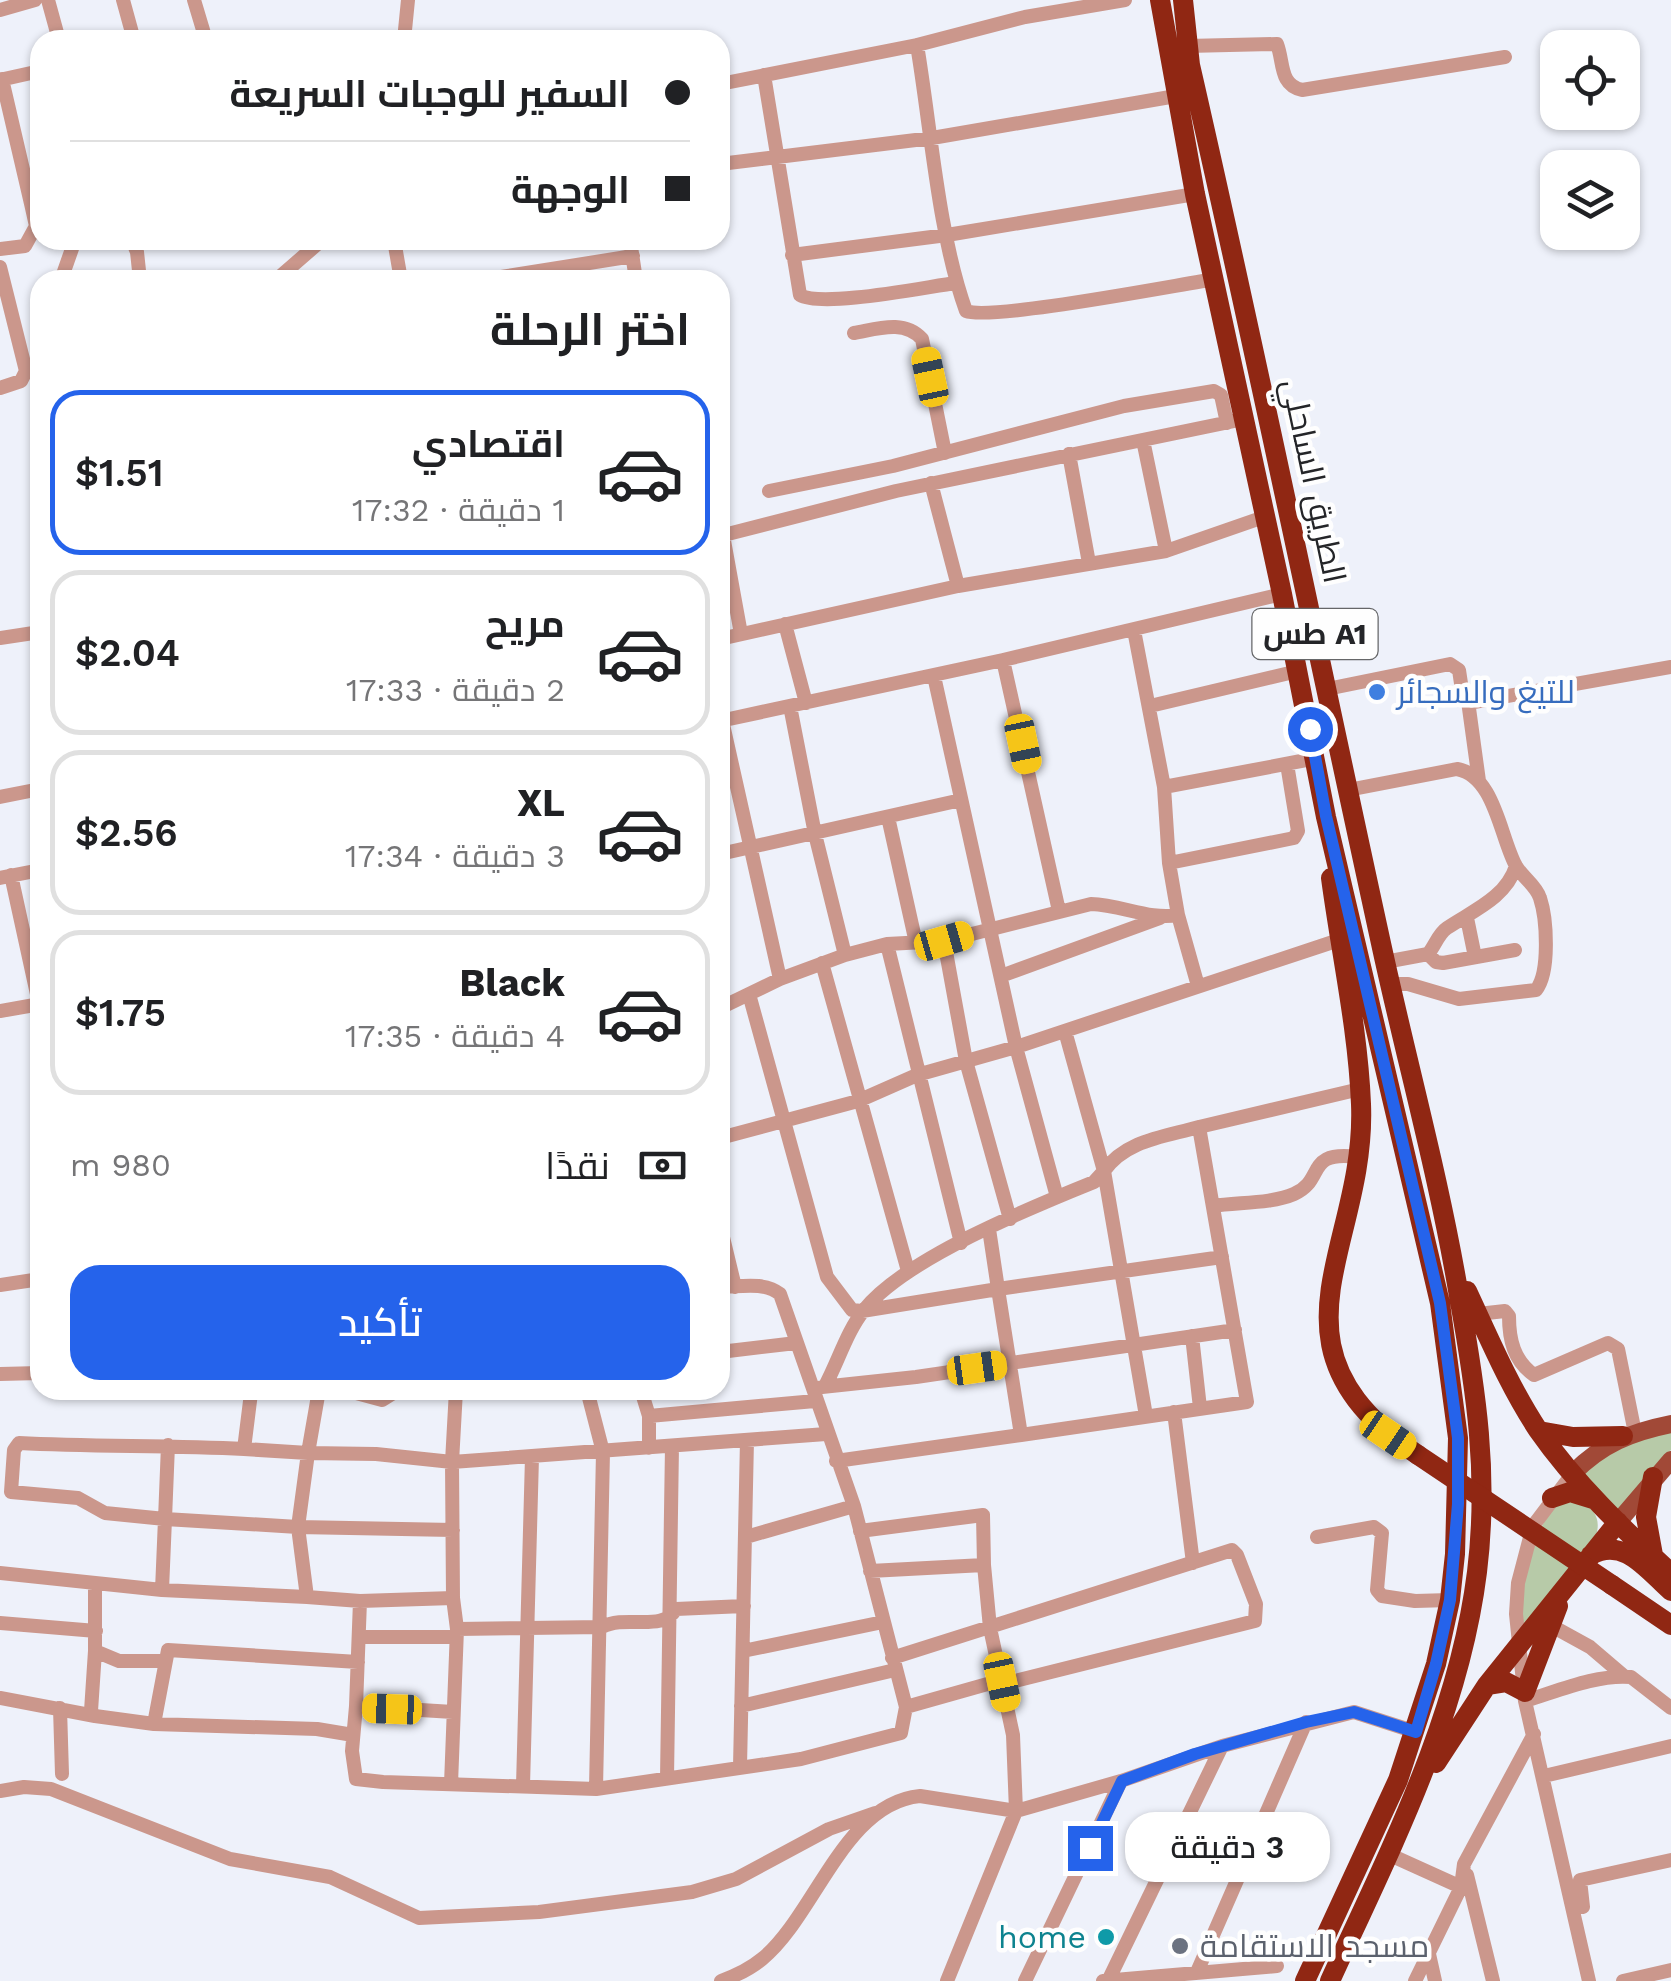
<!DOCTYPE html>
<html lang="ar">
<head>
<meta charset="utf-8">
<style>
  :root { --surface:#fff; --page:#f2f2f2; --text:#202124; --muted:#757577; --line:#e0e0e0; --accent:#2563eb }
  body { margin:0; font-family:"Work Sans",Cairo,sans-serif; background:var(--page); color:var(--text); direction:rtl; height:100vh; display:flex; flex-direction:column; font-size:38px; white-space:nowrap }
  * { box-sizing:border-box; margin:0 }
  p { font-size:32px; color:var(--muted) }
  .icon { flex:none; width:55px; height:55px; fill:none; stroke:currentColor; stroke-width:2; stroke-linecap:round; stroke-linejoin:round }
  .map { position:relative; flex:1; overflow:hidden; direction:ltr }
  .drawer { position:absolute; left:30px; top:270px; width:700px; height:1130px; display:flex; flex-direction:column; background:var(--surface); border-radius:30px; box-shadow:0 2px 8px #0004; direction:rtl }
  .drawer>* { flex:none }
  .top-card { position:absolute; left:30px; top:30px; width:700px; height:220px; border-radius:30px; box-shadow:0 2px 8px #0004; direction:rtl; display:grid; align-content:center; height:220px; padding:0 40px; background:var(--surface) }
  .controls { position:absolute; left:1540px; top:30px; display:grid; gap:20px }
  .controls a { display:grid; place-items:center; width:100px; height:100px; border-radius:20px; background:var(--surface); box-shadow:0 2px 8px #0004; font-size:50px }
  .end { position:absolute; width:45px; height:45px; margin:-22px; border:12px solid #2563eb; background:#fff; box-shadow:0 0 0 5px #fff }
  .from { border-radius:50% }
  .bubble { position:absolute; height:70px; border-radius:30px; background:var(--surface); box-shadow:0 2px 8px #0004; font-size:32px; font-weight:600; line-height:70px; text-align:center; direction:rtl }
  .car { position:absolute; width:30px; height:60px; margin:-30px -15px; border-radius:12px; box-shadow:0 0 8px 2px #0007; background:linear-gradient(#f5c518 24%,#345 0 40%,#f5c518 0 76%,#345 0 86%,#f5c518 0) }
  .top-card b { display:flex; align-items:center; gap:35px; height:95px; font-size:38px }
  .top-card b+b { border-top:2px solid var(--line) }
  .top-card i { width:25px; height:25px; background:var(--text) }
  ul { padding:0; list-style:none }
  li { display:flex; align-items:center; gap:30px; height:165px; margin:0 20px 15px; padding:0 20px; border:5px solid var(--line); border-radius:30px }
  li div { flex:1 }
  li b { display:block; font-size:38px }
  li em { font-style:normal; font-weight:600 }
  li.current { border-color:var(--accent) }
  li>.icon { width:90px; height:90px; stroke-width:1.5 }
  h2 { padding:0 40px; font-size:45px; line-height:120px }
  .pay { display:flex; align-items:center; gap:25px; height:110px; padding:0 40px; font-size:38px }
  .pay p { margin-inline-start:auto }
  .primary-button { display:flex; gap:20px; margin-top:auto; padding:20px 40px }
  .primary-button a { flex:1; height:115px; border-radius:30px; background:var(--accent); color:#fff; font-size:40px; font-weight:600; line-height:115px; text-align:center }
  .map>svg:first-child { display:block }
  .green { fill:#b7caa8 }
  .lines { fill:none; stroke-linecap:round; stroke-linejoin:round }
  .minor { stroke:#cb978c; stroke-width:14 }
  .major { stroke:#a14937; stroke-width:18 }
  .highway { stroke:#902713; stroke-width:20 }
  .highway-bridge { stroke:#902713; stroke-width:20 }
  .route { stroke:#2563eb; stroke-width:12 }
  .shop-dot { fill:#3f7fe0; stroke:#fefefe; stroke-width:4 }
  .culture-dot { fill:#0f9aa8; stroke:#fefefe; stroke-width:4 }
  .worship-dot { fill:#6b7280; stroke:#fefefe; stroke-width:4 }
  .labels { text-anchor:middle; stroke-width:9; stroke-linejoin:round; paint-order:stroke }
  .shield { fill:#fefefe; stroke:#656668; stroke-width:2.5 }
  .shield-label { font-size:30px; font-weight:bold; fill:#242528 }
  .street-label { font-size:32px; fill:#242528; stroke:#fefefe }
  .shop-label { font-size:32px; fill:#366cbe; stroke:#fefefe; text-anchor:start }
  .culture-label { font-size:32px; fill:#0d838f; stroke:#fefefe; text-anchor:end }
  .worship-label { font-size:32px; fill:#5b616d; stroke:#fefefe; text-anchor:start }
</style>
</head>
<body>
<div class="map">
<svg width="1671" height="1981" viewBox="0 0 1671 1981">
  <rect width="100%" height="100%" fill="#eef1fa"/>
  <!-- green -->
  <path class="green" d="M1671,1430V1450L1617,1511L1581,1474L1604,1452Z
    M1582,1500C1595,1511 1601,1519 1596,1536L1523,1628C1517,1582 1531,1540 1556,1502Z"/>
  <g class="lines">
    <!-- minor -->
    <path class="minor" d="M48,0L59,40
      M123,0L134,40
      M194,0L206,40
      M0,10L35,0
      M404,40L408,0
      M917,45C931,128 938,233 966,311C991,321 1176,285 1216,279
      M1187,46L1277,44C1284,62 1279,85 1302,90L1505,57
      M764,75L800,295C822,308 925,287 956,283
      M2,79L32,208
      M0,80L40,71
      M720,84L917,45L1025,17L1125,0
      M720,164L932,138L1176,96
      M132,240L137,252L140,280
      M394,240L401,280
      M630,240L636,280
      M0,249L25,246L36,226L32,208L39,206
      M792,255L947,235L1195,194
      M0,267L26,371L21,381L0,388
      M61,280L74,243L79,240
      M276,280L322,240
      M482,280L633,256
      M854,333C877,329 904,319 922,339L945,453
      M1143,440L1166,551
      M1069,454L1089,563
      M931,483L958,586
      M769,491L893,466L1124,406L1214,391L1221,395L1227,423
      M723,535L741,634
      M720,536L896,491L1244,419
      M785,624L806,703
      M0,638L40,632
      M720,639L958,586L1166,551L1264,517
      M1003,660L1059,911
      M934,676L1016,1047L1057,1197
      M1327,689L1450,664L1459,670L1463,697L1474,702L1671,667
      M1468,701L1479,781
      M790,706L815,834L845,955
      M1150,706L1298,671
      M722,720L780,979
      M720,721L1003,660L1282,594
      M1164,787L1317,758
      M1348,790L1457,769C1495,776 1500,837 1516,866C1523,878 1536,885 1540,898C1547,919 1550,973 1536,990L1459,999L1408,984H1390
      M0,797L40,789
      M888,817L916,943
      M720,854L961,800
      M1169,863L1294,838L1298,831L1287,764
      M11,875L40,1008
      M0,878L40,870
      M1178,915L1198,986
      M1467,918L1475,957
      M944,941L966,1061L1010,1219
      M887,944L961,1243
      M1428,954L1436,962L1443,963L1515,950
      M1385,962L1428,954C1435,946 1438,934 1447,928C1472,911 1506,898 1516,866
      M822,963L908,1271
      M1001,976L1160,918
      M749,994L827,1277L852,1310L862,1311L998,1289L1021,1435L836,1461
      M720,1008L780,979L845,955L887,944L944,941L1091,904C1122,905 1149,920 1178,915L1169,863L1164,787L1134,630
      M0,1011L40,1004
      M1199,1127L1360,1089
      M720,1138L858,1101L917,1075L1016,1047L1339,940
      M1213,1206C1238,1202 1271,1204 1294,1194C1326,1180 1304,1150 1358,1157
      M720,1225L735,1287
      M989,1229L998,1289L1222,1257
      M0,1285L40,1279
      M1478,1314L1505,1311L1509,1316C1509,1340 1514,1361 1534,1375L1608,1343L1618,1349L1635,1433
      M1192,1336L1200,1408
      M720,1352L796,1343
      M0,1374L40,1373
      M825,1386C838,1362 847,1331 864,1310C904,1259 1032,1207 1094,1182L1104,1171L1065,1031
      M822,1387L916,1377L1235,1330
      M224,1390L251,1393L252,1390
      M319,1390L308,1453L376,1454L452,1462L456,1390
      M345,1390L382,1400L398,1390
      M587,1390L603,1452L596,1789
      M641,1390L649,1416V1448
      M251,1393L244,1449L308,1453L298,1527L165,1519L162,1590L307,1597L298,1527L453,1530
      M1174,1412L1193,1563
      M649,1416L815,1401
      M1021,1435C1096,1424 1172,1413 1247,1402L1199,1127C1164,1137 1126,1140 1104,1171L1146,1416
      M168,1445L165,1519L105,1513L78,1498L11,1492L14,1450L19,1443C94,1447 169,1445 244,1449
      M1573,1473L1533,1526L1518,1583L1516,1614L1525,1701L1589,1981
      M860,1531L983,1515L984,1565
      M746,1537L854,1506
      M1317,1537L1374,1527L1382,1533L1377,1590L1382,1596L1415,1601L1450,1600
      M870,1571L984,1565L990,1628L1013,1735L1016,1811L947,1981
      M0,1573L162,1590
      M95,1584V1651
      M307,1597L360,1601L453,1598
      M360,1601L356,1706L453,1712
      M0,1623L96,1631
      M1550,1625L1590,1647L1624,1676
      M457,1629L602,1627C627,1614 662,1633 676,1609L744,1606
      M359,1637H455
      M743,1651L883,1622
      M892,1658L1232,1550L1237,1555L1256,1604L1255,1621L1015,1681L991,1683L906,1707
      M0,1698L95,1716
      M1525,1701C1558,1691 1597,1674 1631,1677L1671,1708
      M356,1706L352,1751L356,1779L383,1782L596,1789L801,1759L901,1733L906,1707L854,1506L780,1294C764,1281 739,1287 720,1287
      M741,1706L895,1670
      M60,1708L62,1774
      M154,1724L95,1716L91,1711L95,1651L119,1661H166
      M353,1735L317,1729L154,1724L168,1650L358,1662
      M740,1767L747,1440
      M1544,1776L1671,1746
      M667,1778L672,1446
      M451,1784L457,1629L453,1598L452,1462L826,1434
      M523,1786L532,1457
      M0,1791L24,1787L51,1789L230,1859L330,1877L419,1918L539,1912L692,1892L736,1879L829,1829L875,1813
      M1388,1854L1461,1887
      M1467,1875L1493,1981
      M1583,1907L1580,1880L1671,1860
      M1429,1954L1435,1981
      M1197,1972L1306,1722
      M721,1981C735,1976 750,1969 762,1959C815,1916 844,1803 920,1796L1016,1811L1121,1781L1222,1746L1354,1712L1416,1732
      M1025,1981L1121,1781
      M1103,1981L1277,1966
      M1108,1981L1222,1746
      M1415,1981L1461,1887L1464,1864L1534,1734
      M1623,1981L1671,1970"/>
    <!-- major -->
    <path class="major" d="M1573,1473C1602,1444 1631,1432 1671,1424
      M1618,1522L1671,1460"/>
    <!-- highway -->
    <path class="highway" d="M1160,0L1195,194L1282,594L1326,817L1440,1303L1458,1438L1455,1554L1450,1600L1436,1664L1398,1780L1305,1981
      M1183,0L1190,65C1258,361 1319,660 1384,957C1409,1070 1440,1182 1459,1296C1476,1390 1489,1475 1477,1572C1459,1717 1390,1850 1330,1981
      M1331,878C1341,953 1358,1029 1361,1104C1367,1249 1254,1345 1418,1455
      M1467,1291C1489,1338 1509,1386 1538,1430C1575,1483 1624,1530 1671,1573
      M1539,1431L1573,1437L1623,1436
      M1552,1498L1570,1492L1596,1500
      M1591,1555C1624,1536 1648,1571 1671,1591
      M1653,1555L1646,1517L1653,1477
      M1612,1585L1671,1625
      M1487,1685L1506,1682L1525,1692L1558,1606
      M1436,1763L1487,1685L1618,1522"/>
    <!-- highway-bridge -->
    <path class="highway-bridge" d="M1418,1455L1612,1585"/>
  </g>
  <g class="lines">
    <!-- route -->
    <path class="route" d="M1090,1848L1122,1781L1195,1754L1306,1722L1354,1712L1416,1732L1436,1664L1450,1600L1458,1504V1438L1440,1303L1326,816L1310,729"/>
  </g>
  <!-- markers -->
  <circle class="shop-dot" cx="1377" cy="692" r="10"/>
  <circle class="culture-dot" cx="1106" cy="1937" r="10"/>
  <circle class="worship-dot" cx="1180" cy="1946" r="10"/>
  <g class="labels">
    <!-- shield labels -->
    <rect class="shield" x="1252.5" y="609" width="125" height="50" rx="8"/>
    <g class="shield-label">
      <text x="1315" y="644">طس A1</text>
    </g>
    <!-- street labels -->
    <g class="street-label">
      <text transform="translate(1314 481) rotate(78)" y="11">الطريق الساحلي</text>
    </g>
    <!-- shop labels -->
    <g class="shop-label">
      <text x="1397" y="703">للتيغ والسجائر</text>
    </g>
    <!-- culture labels -->
    <g class="culture-label">
      <text x="1086" y="1948">home</text>
    </g>
    <!-- worship labels -->
    <g class="worship-label">
      <text x="1200" y="1957">مسجد الاستقامة</text>
    </g>
  </g>
</svg>
<div class="controls">
<a><svg class="icon" aria-label="locate" viewBox="0 0 24 24"><circle cx="12" cy="12" r="6"/><path d="M12 2v4M12 18v4M2 12h4M18 12h4"/></svg></a>
<a><svg class="icon" aria-label="layers" viewBox="0 0 24 24"><path d="M12 4l9 5-9 5-9-5zM3 14l9 5 9-5"/></svg></a>
</div>
<i class="end from" style="left:1310px;top:729px"></i>
<i class="end" style="left:1090px;top:1848px"></i>
<div class="bubble" style="left:1125px;top:1812px;width:205px">3 دقيقة</div>
<i class="car" style="left:930px;top:377px;rotate:348deg"></i>
<i class="car" style="left:1023px;top:744px;rotate:168deg"></i>
<i class="car" style="left:944px;top:941px;rotate:74deg"></i>
<i class="car" style="left:977px;top:1368px;rotate:82deg"></i>
<i class="car" style="left:1388px;top:1435px;rotate:124deg"></i>
<i class="car" style="left:1002px;top:1682px;rotate:168deg"></i>
<i class="car" style="left:392px;top:1709px;rotate:272deg"></i>
<div class="top-card">
<b><i class="from"></i>السفير للوجبات السريعة</b>
<b><i></i>الوجهة</b>
</div>
<section class="drawer">
<h2>اختر الرحلة</h2>
<ul>
<li class="current"><svg class="icon" aria-label="car" viewBox="0 0 24 24"><path d="M5 17H2v-5l4-1 3-4h7l3 4 3 1v5h-3M9 17h6M6 11h13"/><circle cx="7" cy="17" r="2"/><circle cx="17" cy="17" r="2"/></svg><div><b>اقتصادي</b><p>1 دقيقة · 17:32</p></div><em>$1.51</em></li>
<li><svg class="icon" aria-label="car" viewBox="0 0 24 24"><path d="M5 17H2v-5l4-1 3-4h7l3 4 3 1v5h-3M9 17h6M6 11h13"/><circle cx="7" cy="17" r="2"/><circle cx="17" cy="17" r="2"/></svg><div><b>مريح</b><p>2 دقيقة · 17:33</p></div><em>$2.04</em></li>
<li><svg class="icon" aria-label="car" viewBox="0 0 24 24"><path d="M5 17H2v-5l4-1 3-4h7l3 4 3 1v5h-3M9 17h6M6 11h13"/><circle cx="7" cy="17" r="2"/><circle cx="17" cy="17" r="2"/></svg><div><b>XL</b><p>3 دقيقة · 17:34</p></div><em>$2.56</em></li>
<li><svg class="icon" aria-label="car" viewBox="0 0 24 24"><path d="M5 17H2v-5l4-1 3-4h7l3 4 3 1v5h-3M9 17h6M6 11h13"/><circle cx="7" cy="17" r="2"/><circle cx="17" cy="17" r="2"/></svg><div><b>Black</b><p>4 دقيقة · 17:35</p></div><em>$1.75</em></li>
</ul>
<div class="pay"><svg class="icon" aria-label="cash" viewBox="0 0 24 24"><path d="M3 7h18v10H3z"/><circle cx="12" cy="12" r="2"/></svg>نقدًا<p>980 m</p></div>
<div class="primary-button"><a>تأكيد</a></div>
</section>
</div>
</body>
</html>
